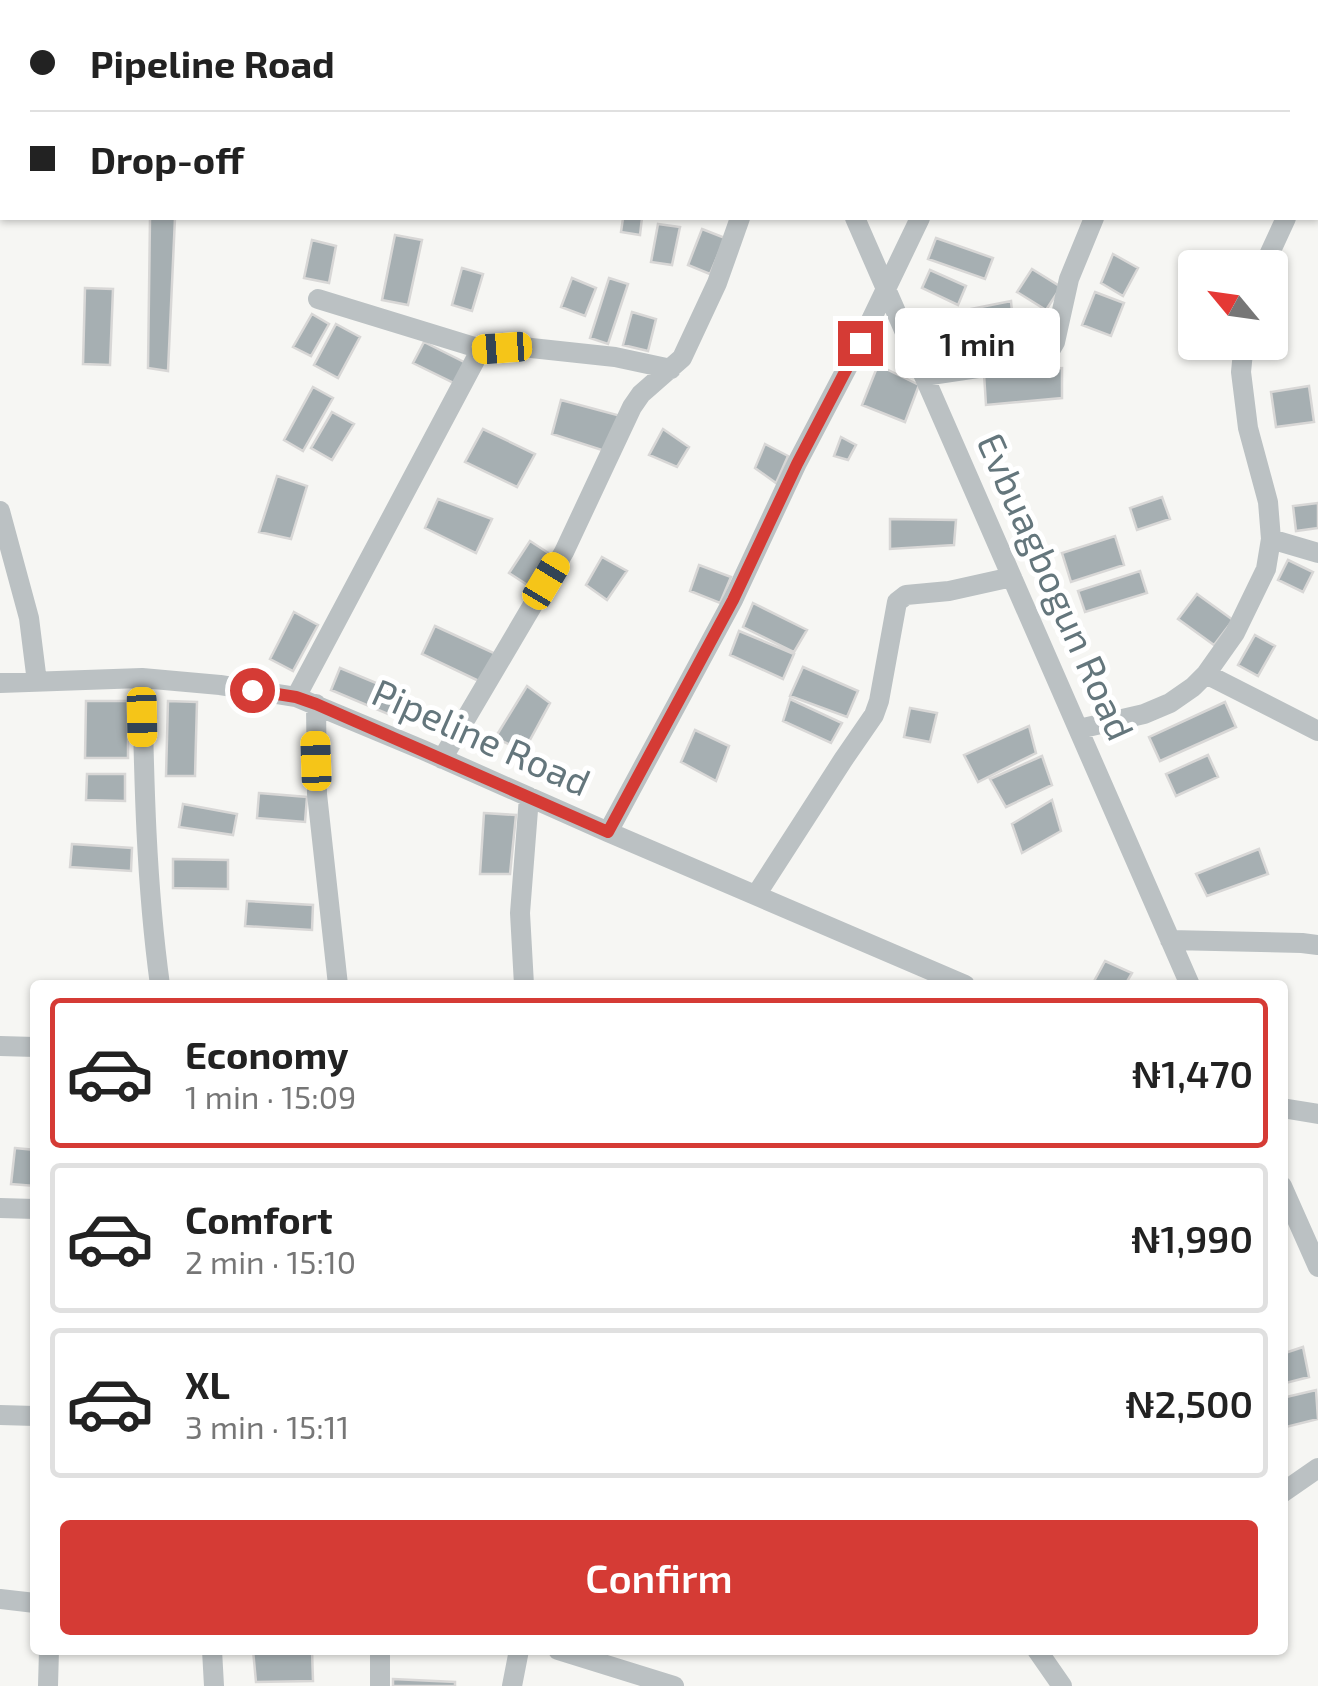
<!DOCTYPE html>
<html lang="en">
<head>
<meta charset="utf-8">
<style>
  :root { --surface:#fff; --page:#f2f2f2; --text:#222; --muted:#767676; --line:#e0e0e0; --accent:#d53b35 }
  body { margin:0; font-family:"Exo 2",sans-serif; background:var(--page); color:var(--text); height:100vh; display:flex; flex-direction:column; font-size:38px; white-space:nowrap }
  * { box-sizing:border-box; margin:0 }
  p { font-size:32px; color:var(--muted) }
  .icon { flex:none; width:55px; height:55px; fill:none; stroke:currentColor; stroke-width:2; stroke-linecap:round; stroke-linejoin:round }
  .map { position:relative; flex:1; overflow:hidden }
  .drawer { position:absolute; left:30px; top:980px; width:1258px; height:675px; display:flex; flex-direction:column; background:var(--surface); border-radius:10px; box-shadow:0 2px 8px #0004 }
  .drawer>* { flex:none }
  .guide { position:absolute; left:0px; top:0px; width:1320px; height:220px; box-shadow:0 2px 8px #0004; display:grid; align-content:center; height:220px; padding:0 30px; background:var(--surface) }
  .needle { width:65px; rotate:299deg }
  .buttons { position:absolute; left:1178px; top:250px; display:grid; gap:20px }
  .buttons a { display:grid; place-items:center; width:110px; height:110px; border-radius:10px; background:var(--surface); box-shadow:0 2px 8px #0004; font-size:50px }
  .end { position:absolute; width:45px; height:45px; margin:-22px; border:12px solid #d53b35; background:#fff; box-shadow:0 0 0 5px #fff }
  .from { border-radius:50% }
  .bubble { position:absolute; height:70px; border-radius:10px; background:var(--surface); box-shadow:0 2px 8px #0004; font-size:32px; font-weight:600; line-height:70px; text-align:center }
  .car { position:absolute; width:30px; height:60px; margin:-30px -15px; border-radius:12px; box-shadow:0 0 8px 2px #0007; background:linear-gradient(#f5c518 24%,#345 0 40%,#f5c518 0 76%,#345 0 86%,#f5c518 0) }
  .guide b { display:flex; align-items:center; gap:35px; height:95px; font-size:38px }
  .guide b+b { border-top:2px solid var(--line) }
  .guide i { width:25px; height:25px; background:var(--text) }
  ul { padding:18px 0 0; list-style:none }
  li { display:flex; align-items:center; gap:30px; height:150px; margin:0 20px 15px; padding:0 10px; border:5px solid var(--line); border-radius:10px }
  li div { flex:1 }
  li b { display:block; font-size:38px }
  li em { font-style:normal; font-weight:600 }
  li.selected { border-color:var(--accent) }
  li>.icon { width:90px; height:90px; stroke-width:1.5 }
  .button { display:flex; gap:20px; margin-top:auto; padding:20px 30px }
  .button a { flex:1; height:115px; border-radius:10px; background:var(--accent); color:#fff; font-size:40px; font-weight:600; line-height:115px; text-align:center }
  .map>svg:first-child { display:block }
  .building { fill:#a6afb2; stroke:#d8d7d6; stroke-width:2.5 }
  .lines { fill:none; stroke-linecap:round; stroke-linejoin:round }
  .minor { stroke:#bbc1c3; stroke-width:20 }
  .route { stroke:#d53b35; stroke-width:12 }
  .labels { text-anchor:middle; stroke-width:10; stroke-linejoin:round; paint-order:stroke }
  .street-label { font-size:38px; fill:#64767c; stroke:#fff }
</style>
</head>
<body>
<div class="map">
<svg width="1318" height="1686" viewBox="0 0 1318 1686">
  <rect width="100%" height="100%" fill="#f6f6f3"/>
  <!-- building -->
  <path class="building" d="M150,218H175L168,371L148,368Z
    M623,218H642L640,235L621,232Z
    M658,224L680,227L672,265L651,262Z
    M702,229L725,238L710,274L688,265Z
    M395,235L422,240L408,305L382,300Z
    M936,238L993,258L985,279L928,259Z
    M312,240L336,246L329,283L304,278Z
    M1113,254L1138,268L1123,296L1101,283Z
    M462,268L483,274L472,311L452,305Z
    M1032,269L1061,287L1046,310L1017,292Z
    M930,270L966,286L958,305L922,288Z
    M572,278L596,288L585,316L561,307Z
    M609,278L628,284L608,344L590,338Z
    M85,288L113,289L110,365L83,364Z
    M1095,292L1124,303L1111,336L1082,325Z
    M1011,301L1014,332L952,343L946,314Z
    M632,312L656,319L648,351L623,345Z
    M312,314L329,324L311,356L293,347Z
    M336,324L360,337L338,378L314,365Z
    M424,342L468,364L458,385L413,363Z
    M878,365L919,385L905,422L862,405Z
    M1062,368V398L986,405L984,374Z
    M1309,386L1314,422L1276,427L1271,392Z
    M313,387L333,398L303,451L284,440Z
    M561,400L621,416L608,452L552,434Z
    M332,412L354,424L332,460L311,448Z
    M483,429L535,454L517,487L465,462Z
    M663,429L689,447L677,467L649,455Z
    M841,437L856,445L848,460L834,456Z
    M765,444L788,456L776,483L755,468Z
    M277,476L307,486L291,539L259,532Z
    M1162,497L1170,519L1137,530L1130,508Z
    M438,499L492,519L476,553L425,528Z
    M1318,503V528L1296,531L1293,506Z
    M890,519L956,520L954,545L890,549Z
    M1115,536L1124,565L1071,582L1062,553Z
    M530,541L550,554L529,586L509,573Z
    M602,557L627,571L607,600L586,585Z
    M1288,560L1313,572L1303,592L1278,580Z
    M699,565L731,577L720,603L690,591Z
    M1140,571L1147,593L1085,612L1078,591Z
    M1197,594L1233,620L1214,645L1178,619Z
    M753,603L807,630L794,652L743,627Z
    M294,612L318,625L293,671L270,659Z
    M435,626L496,654L483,683L422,654Z
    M739,631L794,654L783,679L730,655Z
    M1255,635L1275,646L1258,676L1238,665Z
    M803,667L858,691L847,717L790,696Z
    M340,668L405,695L395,717L331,690Z
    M527,686L550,703L524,751L495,738Z
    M790,699L842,723L831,743L783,721Z
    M86,701H128V758H85Z
    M168,701L197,702L195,776H166Z
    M1225,702L1236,727L1160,761L1149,737Z
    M910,708L937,713L930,742L904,737Z
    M1029,726L1036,753L978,782L964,755Z
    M695,730L729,746L716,781L681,762Z
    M1208,755L1218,777L1176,796L1166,774Z
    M1042,756L1052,785L1006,807L990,779Z
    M87,774H125V801L86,800Z
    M259,793L307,797L305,822L257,818Z
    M1052,800L1061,831L1022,853L1012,824Z
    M183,804L237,814L233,835L179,827Z
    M484,813L516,815L510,874H480Z
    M72,844L132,848L131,871L70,867Z
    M1259,849L1268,874L1207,896L1196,874Z
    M173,859L228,860V889L173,888Z
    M247,901L313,905L312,930L245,926Z
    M1105,961L1132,973L1125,985H1092Z
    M15,1148L35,1150V1186L11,1184Z
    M1303,1347L1309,1377L1282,1384V1354Z
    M1316,1390L1318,1419L1282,1428V1398Z
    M253,1650H312L313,1681L256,1682Z
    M393,1679L455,1682V1686H393Z"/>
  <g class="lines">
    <!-- minor -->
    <path class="minor" d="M343,0V2
      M600,0L601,2
      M762,0L763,2
      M1202,0L1206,2
      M1039,2L1040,0
      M1318,102V100
      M0,120H2
      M855,218L1190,985
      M1263,268L1286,218
      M318,299L481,349L522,347L615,357L671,369
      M924,376L1040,359L1048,354L1055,342L1069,279L1094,218
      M0,511L29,618L37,682
      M1271,539L1318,553
      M1206,674L1318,731
      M142,678C144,781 146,883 160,985
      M0,683L142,678L220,685L296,697L423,750L608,832L965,985
      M296,697L481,349
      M316,704L317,794L338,985
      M1079,729L1144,714L1170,703L1193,687L1206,674L1235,633L1266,569L1271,539L1268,502L1248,428L1241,372L1244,342
      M442,759L564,552L632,407L641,394L682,358L717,283L740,218
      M608,832L733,600L797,463L860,343L920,218
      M756,895L843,760L874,715L879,701L897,602L906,595L949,591L1012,577
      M1170,940L1302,943L1318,945
      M524,985L520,913L529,797
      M0,1046L35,1047
      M1282,1108L1318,1114
      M1282,1186L1318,1267
      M0,1208L35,1209
      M0,1415L35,1416
      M1282,1493L1318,1468
      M0,1599L35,1603
      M212,1650L214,1686
      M558,1650L674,1686
      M1037,1650L1062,1686
      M48,1686L49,1650
      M380,1686V1650
      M512,1686L519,1650"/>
  </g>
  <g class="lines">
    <!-- route -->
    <path class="route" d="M252,690L296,697L316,704L608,832L733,600L797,464L860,343"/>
  </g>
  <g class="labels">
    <!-- street labels -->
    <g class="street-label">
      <text transform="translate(1055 587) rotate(66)" y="13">Evbuagbogun Road</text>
      <text transform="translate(481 738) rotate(24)" y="13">Pipeline Road</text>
    </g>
  </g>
</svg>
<div class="buttons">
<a><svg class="needle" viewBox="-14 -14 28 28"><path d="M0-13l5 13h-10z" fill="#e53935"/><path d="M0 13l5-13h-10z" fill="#767676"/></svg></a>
</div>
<i class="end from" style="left:252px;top:690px"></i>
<i class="end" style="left:860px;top:343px"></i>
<div class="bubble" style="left:895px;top:308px;width:165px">1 min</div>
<i class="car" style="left:502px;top:348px;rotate:266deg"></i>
<i class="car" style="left:546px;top:581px;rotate:31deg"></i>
<i class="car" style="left:142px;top:717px;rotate:179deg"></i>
<i class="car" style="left:316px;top:761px;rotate:358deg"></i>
<div class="guide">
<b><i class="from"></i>Pipeline Road</b>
<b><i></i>Drop-off</b>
</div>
<section class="drawer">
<ul>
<li class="selected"><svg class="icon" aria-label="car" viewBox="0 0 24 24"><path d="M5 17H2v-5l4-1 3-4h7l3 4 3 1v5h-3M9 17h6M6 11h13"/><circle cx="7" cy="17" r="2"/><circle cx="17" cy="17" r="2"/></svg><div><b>Economy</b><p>1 min · 15:09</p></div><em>₦1,470</em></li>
<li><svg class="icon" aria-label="car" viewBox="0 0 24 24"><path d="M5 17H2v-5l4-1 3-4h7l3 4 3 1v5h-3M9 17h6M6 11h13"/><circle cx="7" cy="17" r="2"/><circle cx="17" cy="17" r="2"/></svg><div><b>Comfort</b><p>2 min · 15:10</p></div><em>₦1,990</em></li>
<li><svg class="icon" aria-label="car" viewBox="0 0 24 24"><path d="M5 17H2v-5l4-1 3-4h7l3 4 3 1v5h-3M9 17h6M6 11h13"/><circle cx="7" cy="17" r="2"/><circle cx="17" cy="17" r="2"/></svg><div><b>XL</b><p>3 min · 15:11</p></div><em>₦2,500</em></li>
</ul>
<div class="button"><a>Confirm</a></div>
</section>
</div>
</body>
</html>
